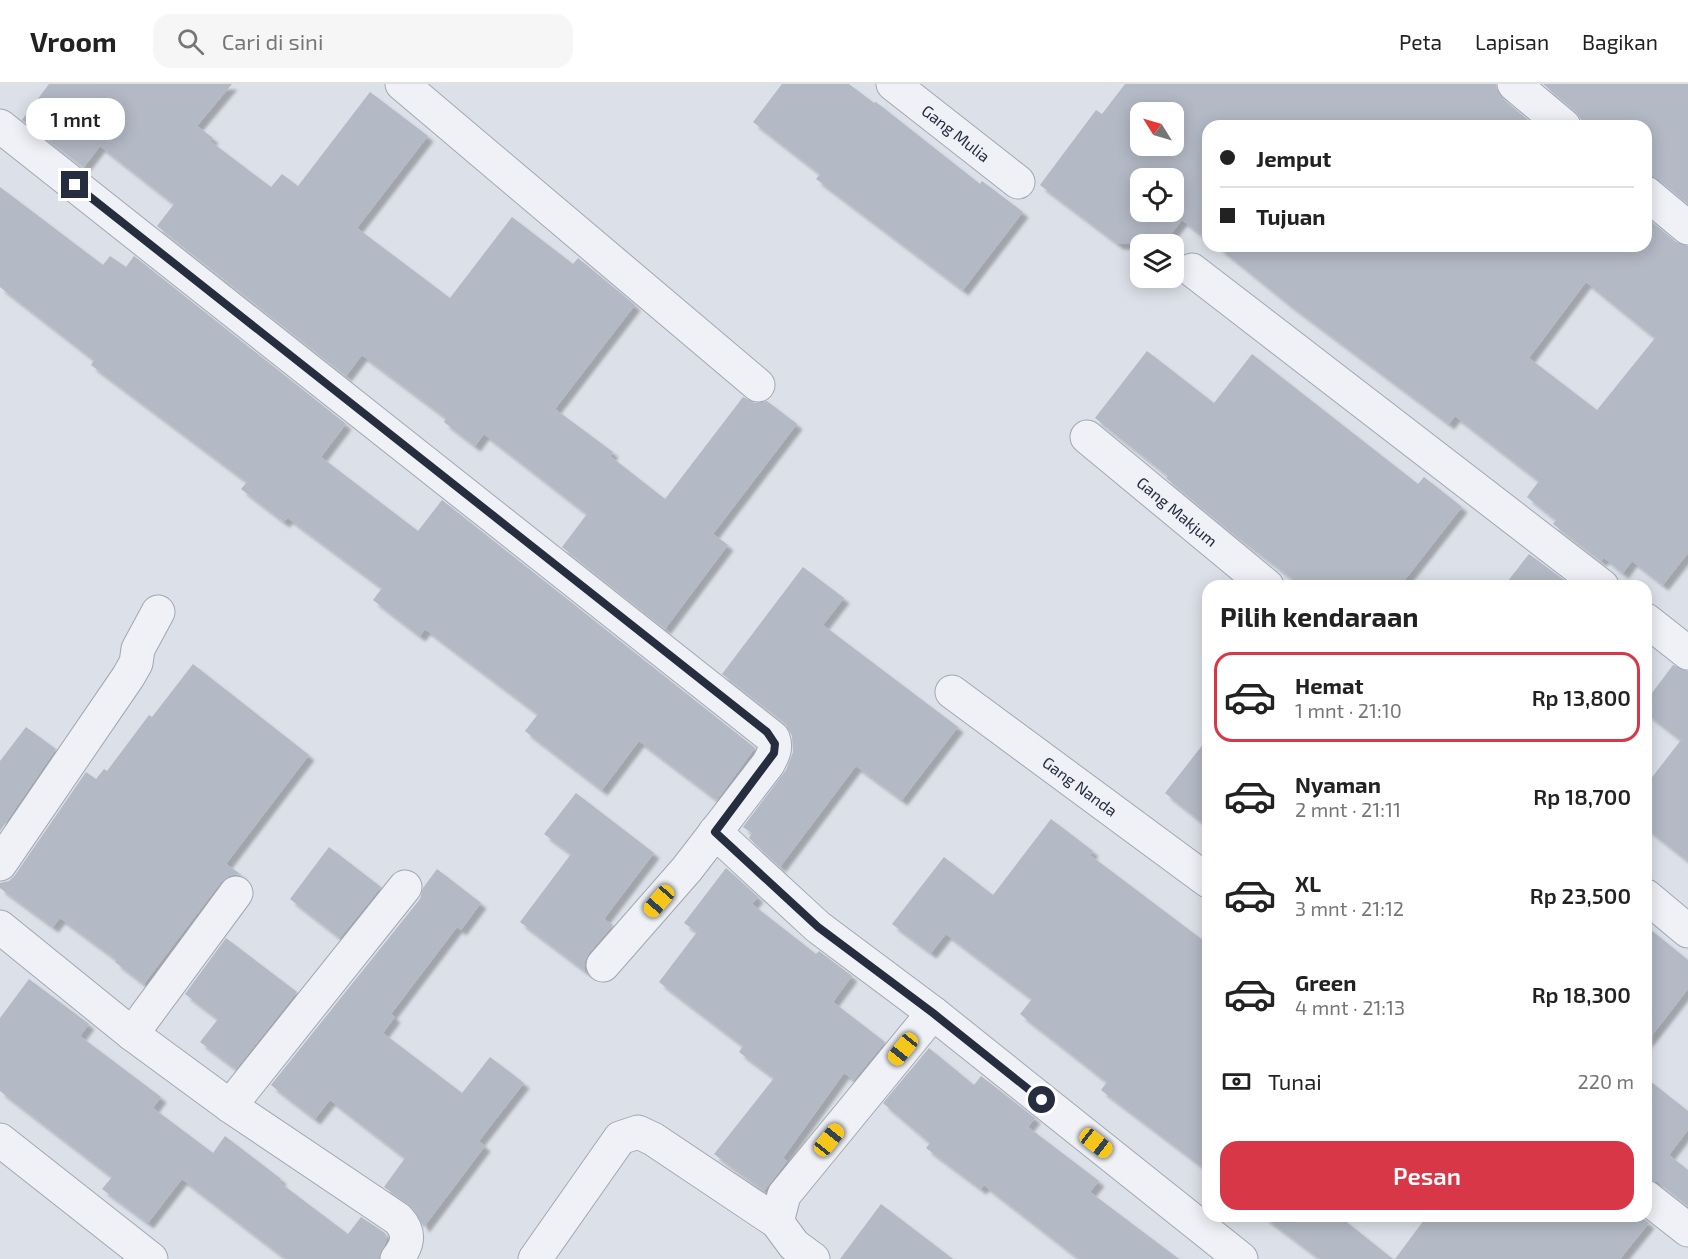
<!DOCTYPE html>
<html lang="id">
<head>
<meta charset="utf-8">
<style>
  :root { --surface:#fff; --page:#f6f6f6; --text:#222; --muted:#767676; --line:#e0e0e0; --accent:#d73746 }
  body { margin:0; font-family:"Exo 2",sans-serif; background:var(--page); color:var(--text); height:100vh; display:flex; flex-direction:column; font-size:22px; white-space:nowrap }
  * { box-sizing:border-box; margin:0 }
  p { font-size:20px; color:var(--muted) }
  .icon { flex:none; width:33px; height:33px; fill:none; stroke:currentColor; stroke-width:2; stroke-linecap:round; stroke-linejoin:round }
  .map { position:relative; flex:1; overflow:hidden }
  .panel { position:absolute; left:1202px; top:496px; width:450px; height:642px; display:flex; flex-direction:column; background:var(--surface); border-radius:18px; box-shadow:0 3px 15px #0003 }
  .panel>* { flex:none }
  .top-card { position:absolute; left:1202px; top:36px; width:450px; height:132px; border-radius:18px; box-shadow:0 3px 15px #0003; display:grid; align-content:center; height:132px; padding:0 18px; background:var(--surface) }
  .needle { width:39px; rotate:307deg }
  .tools { position:absolute; left:1130px; top:18px; display:grid; gap:12px }
  .tools a { display:grid; place-items:center; width:54px; height:54px; border-radius:12px; background:var(--surface); box-shadow:0 3px 15px #0003; font-size:30px }
  .end { position:absolute; width:27px; height:27px; margin:-14px; border:8px solid #252d3f; background:#fff; box-shadow:0 0 0 3px #fff }
  .from { border-radius:50% }
  .bubble { position:absolute; height:42px; border-radius:18px; background:var(--surface); box-shadow:0 3px 15px #0003; font-size:20px; font-weight:600; line-height:42px; text-align:center }
  .car { position:absolute; width:18px; height:36px; margin:-18px -9px; border-radius:8px; box-shadow:0 0 4px 2px #0007; background:linear-gradient(#f5c518 24%,#345 0 40%,#f5c518 0 76%,#345 0 86%,#f5c518 0) }
  .top-card b { display:flex; align-items:center; gap:21px; height:57px; font-size:22px }
  .top-card b+b { border-top:2px solid var(--line) }
  .top-card i { width:15px; height:15px; background:var(--text) }
  ul { padding:0; list-style:none }
  li { display:flex; align-items:center; gap:18px; height:90px; margin:0 12px 9px; padding:0 6px; border:3px solid transparent; border-radius:18px }
  li div { flex:1 }
  li b { display:block; font-size:22px }
  li em { font-style:normal; font-weight:600 }
  li.on { border-color:var(--accent) }
  li>.icon { width:54px; height:54px; stroke-width:1.5 }
  h2 { padding:0 18px; font-size:27px; line-height:72px }
  .pay { display:flex; align-items:center; gap:15px; height:66px; padding:0 18px; font-size:22px }
  .pay p { margin-inline-start:auto }
  .cta { display:flex; gap:12px; margin-top:auto; padding:12px 18px }
  .cta a { flex:1; height:69px; border-radius:18px; background:var(--accent); color:#fff; font-size:24px; font-weight:600; line-height:69px; text-align:center }
  header { display:flex; align-items:center; gap:36px; box-sizing:border-box; height:84px; padding:0 30px; background:var(--surface); border-bottom:2px solid var(--line) }
  header strong { font-size:28px }
  nav { display:flex; gap:33px; margin-inline-start:auto; font-size:21px }
  .search { width:420px; height:54px; background:var(--page); display:flex; align-items:center; gap:15px; box-sizing:border-box; padding:0 21px; border-radius:18px; color:var(--muted); font-size:22px }
  .map>svg:first-child { display:block }
  .building { fill:#b3b9c5; fill-rule:evenodd; filter:url(#shadow) }
  .lines { fill:none; stroke-linecap:round; stroke-linejoin:round }
  .minor-casing { stroke:#a1a7b2; stroke-width:35 }
  .minor { stroke:#eff1f6; stroke-width:33 }
  .route { stroke:#252d3f; stroke-width:8 }
  .labels { text-anchor:middle; stroke-width:4.5; stroke-linejoin:round; paint-order:stroke }
  .street-label { font-size:16px; fill:#252d3f; stroke:#eceff5 }
</style>
</head>
<body>
<header>
<strong>Vroom</strong>
<div class="search"><svg class="icon" aria-label="search" viewBox="0 0 24 24"><circle cx="10" cy="10" r="6"/><path d="M15 15l6 6"/></svg>Cari di sini</div>
<nav><a>Peta</a><a>Lapisan</a><a>Bagikan</a></nav>
</header>
<div class="map">
<svg width="1688" height="1175" viewBox="0 0 1688 1175">
  <defs>
    <filter id="shadow"><feDropShadow dx="5.5" dy="5.5" stdDeviation="1.5" flood-color="#0004"/></filter>
  </defs>
  <rect width="100%" height="100%" fill="#dce0e8"/>
  <!-- building -->
  <path class="building" d="M49,0H232L197,42L213,54L210,57L271,103L282,90L298,102L370,8L428,52L357,144L450,214L512,133L573,180L578,174L635,221L555,325L613,368L610,372L665,415L743,313L755,319L767,317L797,340L713,450L728,461L665,545L562,463L587,430L484,350L475,362L444,338L446,334L362,271L346,292L157,142L174,120L100,62L84,83L22,36Z
    M782,0H849L874,19L876,18L980,100L982,97L1023,128L963,206L816,95L820,90L753,38Z
    M1125,0H1496L1497,7L1502,14L1535,42H1208V156L1182,136L1163,160H1118L1040,101L1096,26L1102,30ZM1140,28H1173V62H1140ZM1140,94H1173V128H1140Z
    M1543,0H1688V120L1658,95L1646,91V42H1582L1581,35L1576,28Z
    M0,103L103,181L110,172L126,183L134,172L346,340L321,373L418,447L442,416L755,664L717,716L639,657L602,706L525,647L538,630L425,545L420,552L373,516L382,504L288,434L284,438L241,405L247,398L91,281L94,276L0,203Z
    M1646,133L1676,158L1688,162V469L1663,501L1632,477L1623,489L1604,474L1601,477L1553,440L1556,436L1527,413L1539,397L1455,332L1449,340L1290,221L1217,162H1646ZM1586,198L1655,254L1597,326L1529,274Z
    M1147,267L1214,319L1252,270L1418,400L1424,393L1462,423L1400,502H1302L1227,445L1166,394L1168,392L1095,334Z
    M1529,470L1572,502H1504Z
    M803,483L844,514L823,541L958,643L902,716L856,682L780,783L749,754L752,749L743,743L786,686L793,668L792,652L785,639L722,590Z
    M193,580L309,671L226,780L243,792L238,790L229,792L221,798L144,900L115,878L117,876L60,834L53,843L0,804V799L9,797L15,791L86,688L96,695L104,685L107,687L149,631L152,633Z
    M1673,581L1688,587V777L1646,744V701L1681,656L1646,629V617Z
    M26,643L56,665L0,747V677Z
    M1208,654V743L1165,709Z
    M576,709L654,769L604,835L613,841L589,869L585,877V887L520,838L571,770L544,750Z
    M1051,735L1093,767L1090,771L1208,860V1087L1101,1006L1107,998L1020,930L1032,915L946,850L931,869L892,840L944,773L993,811Z
    M329,763L381,803L340,854L290,815Z
    M726,784L758,813L752,820L816,870L819,867L852,892L833,918L885,958L854,996L844,989L783,1074L787,1077L764,1107L714,1070L774,994L739,968L743,962L659,898L697,848L684,839Z
    M437,785L481,819L461,846L457,843L391,930L395,933L383,949L462,1009L490,973L524,999L479,1057L485,1062L424,1143L412,1123L384,1103L405,1074L330,1016L315,1035L271,1001L420,815L423,804Z
    M1646,842L1688,876V905L1646,959Z
    M226,854L297,908L236,985L200,958L218,935L185,910Z
    M29,895L89,940L80,952L161,1013L153,1024L213,1069L225,1052L281,1095L279,1098L348,1150L361,1133L385,1149L387,1155L379,1175H286L182,1095L148,1139L102,1105L112,1093L0,1007V934Z
    M929,964L974,1001L981,992L1035,1034L1028,1043L1099,1097L1090,1108L1179,1175H1079L984,1101L981,1105L926,1064L930,1059L883,1019Z
    M1646,994L1688,1027V1046L1669,1071L1688,1086V1122L1658,1098L1646,1095Z
    M881,1120L953,1175H840Z
    M1263,1132H1339L1393,1175H1320Z
    M1427,1132H1640L1649,1139L1620,1175H1395Z"/>
  <g class="lines">
    <defs>
      <g id="minor">
        <path d="M402,0L758,301"/>
        <path id="s1" d="M893,0L1018,98"/>
        <path d="M1514,0L1564,42"/>
        <path d="M0,42L773,654C777,664 773,671 768,680L687,785L603,881"/>
        <path d="M1646,109L1688,144"/>
        <path d="M1192,186L1602,502"/>
        <path id="s2" d="M1087,353L1267,502"/>
        <path d="M1646,536L1688,569"/>
        <path id="s3" d="M952,608L1208,797"/>
        <path d="M715,748L818,843L933,929L1241,1175"/>
        <path d="M0,780L128,593L136,579L138,565L158,528"/>
        <path d="M1646,812L1688,847"/>
        <path d="M0,843L132,950L230,1022L398,1135C411,1149 408,1161 397,1175"/>
        <path d="M132,950L236,809"/>
        <path d="M230,1022L405,803"/>
        <path d="M0,1056L151,1175"/>
        <path d="M1646,1113L1688,1146"/>
        <path d="M535,1175L620,1054L638,1048L653,1055L777,1138"/>
        <path d="M813,1175L794,1161L777,1138L784,1111L933,929"/>
      </g>
    </defs>
    <!-- minor casing -->
    <use href="#minor" class="minor-casing"/>
    <!-- minor -->
    <use href="#minor" class="minor"/>
  </g>
  <g class="lines">
    <!-- route -->
    <path class="route" d="M75,101L767,648L775,660L774,669L715,748L818,843L933,929L1042,1016"/>
  </g>
  <g class="labels">
    <!-- street labels -->
    <g class="street-label">
      <text dy="6" stroke="none"><textPath href="#s1" startOffset="80">Gang Mulia</textPath></text>
      <text dy="6" stroke="none"><textPath href="#s2" startOffset="117">Gang Makjum</textPath></text>
      <text dy="6" stroke="none"><textPath href="#s3" startOffset="159">Gang Nanda</textPath></text>
    </g>
  </g>
</svg>
<div class="tools">
<a><svg class="needle" viewBox="-14 -14 28 28"><path d="M0-13l5 13h-10z" fill="#e53935"/><path d="M0 13l5-13h-10z" fill="#767676"/></svg></a>
<a><svg class="icon" aria-label="locate" viewBox="0 0 24 24"><circle cx="12" cy="12" r="6"/><path d="M12 2v4M12 18v4M2 12h4M18 12h4"/></svg></a>
<a><svg class="icon" aria-label="layers" viewBox="0 0 24 24"><path d="M12 4l9 5-9 5-9-5zM3 14l9 5 9-5"/></svg></a>
</div>
<i class="end from" style="left:1042px;top:1016px"></i>
<i class="end" style="left:75px;top:101px"></i>
<div class="bubble" style="left:26px;top:14px;width:99px">1 mnt</div>
<i class="car" style="left:659px;top:817px;rotate:221deg"></i>
<i class="car" style="left:903px;top:965px;rotate:219deg"></i>
<i class="car" style="left:829px;top:1056px;rotate:39deg"></i>
<i class="car" style="left:1096px;top:1059px;rotate:128deg"></i>
<div class="top-card">
<b><i class="from"></i>Jemput</b>
<b><i></i>Tujuan</b>
</div>
<section class="panel">
<h2>Pilih kendaraan</h2>
<ul>
<li class="on"><svg class="icon" aria-label="car" viewBox="0 0 24 24"><path d="M5 17H2v-5l4-1 3-4h7l3 4 3 1v5h-3M9 17h6M6 11h13"/><circle cx="7" cy="17" r="2"/><circle cx="17" cy="17" r="2"/></svg><div><b>Hemat</b><p>1 mnt · 21:10</p></div><em>Rp 13,800</em></li>
<li><svg class="icon" aria-label="car" viewBox="0 0 24 24"><path d="M5 17H2v-5l4-1 3-4h7l3 4 3 1v5h-3M9 17h6M6 11h13"/><circle cx="7" cy="17" r="2"/><circle cx="17" cy="17" r="2"/></svg><div><b>Nyaman</b><p>2 mnt · 21:11</p></div><em>Rp 18,700</em></li>
<li><svg class="icon" aria-label="car" viewBox="0 0 24 24"><path d="M5 17H2v-5l4-1 3-4h7l3 4 3 1v5h-3M9 17h6M6 11h13"/><circle cx="7" cy="17" r="2"/><circle cx="17" cy="17" r="2"/></svg><div><b>XL</b><p>3 mnt · 21:12</p></div><em>Rp 23,500</em></li>
<li><svg class="icon" aria-label="car" viewBox="0 0 24 24"><path d="M5 17H2v-5l4-1 3-4h7l3 4 3 1v5h-3M9 17h6M6 11h13"/><circle cx="7" cy="17" r="2"/><circle cx="17" cy="17" r="2"/></svg><div><b>Green</b><p>4 mnt · 21:13</p></div><em>Rp 18,300</em></li>
</ul>
<div class="pay"><svg class="icon" aria-label="cash" viewBox="0 0 24 24"><path d="M3 7h18v10H3z"/><circle cx="12" cy="12" r="2"/></svg>Tunai<p>220 m</p></div>
<div class="cta"><a>Pesan</a></div>
</section>
</div>
</body>
</html>
